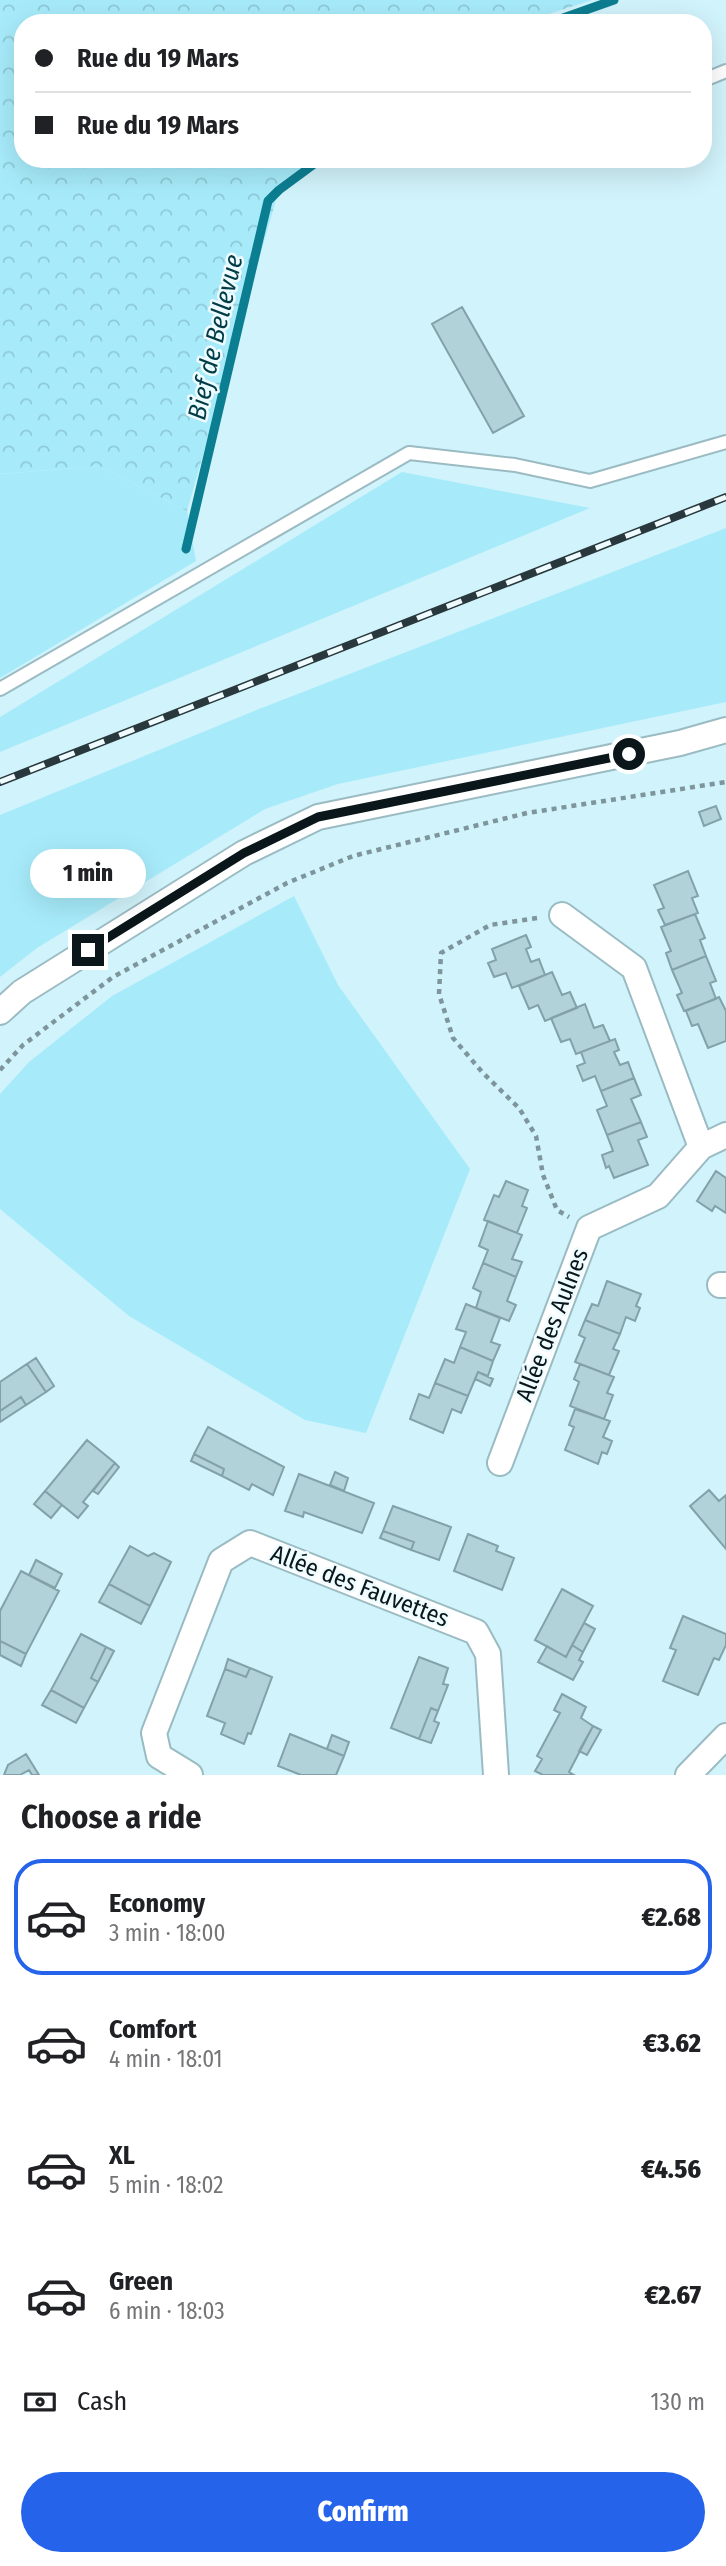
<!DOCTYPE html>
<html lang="en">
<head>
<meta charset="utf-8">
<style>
  :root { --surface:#fff; --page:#f2f2f2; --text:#202124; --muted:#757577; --line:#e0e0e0; --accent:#2563eb }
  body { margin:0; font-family:"Fira Sans Condensed",sans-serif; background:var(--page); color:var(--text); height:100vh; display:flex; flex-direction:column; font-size:26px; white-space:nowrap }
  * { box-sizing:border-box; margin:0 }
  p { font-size:23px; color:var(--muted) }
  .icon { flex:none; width:38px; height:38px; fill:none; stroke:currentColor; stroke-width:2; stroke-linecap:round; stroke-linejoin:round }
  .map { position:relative; height:1775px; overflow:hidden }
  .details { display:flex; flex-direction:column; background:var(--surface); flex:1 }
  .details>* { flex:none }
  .hud { position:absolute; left:14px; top:14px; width:698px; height:154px; border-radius:28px; box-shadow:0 7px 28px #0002; display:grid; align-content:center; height:154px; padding:0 21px; background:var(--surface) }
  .end { position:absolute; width:32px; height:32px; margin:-16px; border:9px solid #0a1619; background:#fff; box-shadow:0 0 0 4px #fff }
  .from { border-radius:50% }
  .bubble { position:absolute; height:49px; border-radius:24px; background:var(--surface); box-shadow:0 7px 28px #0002; font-size:23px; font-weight:800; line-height:49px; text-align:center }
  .hud b { display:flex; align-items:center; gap:24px; height:66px; font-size:26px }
  .hud b+b { border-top:2px solid var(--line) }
  .hud i { width:18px; height:18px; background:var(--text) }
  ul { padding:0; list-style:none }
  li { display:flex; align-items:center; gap:21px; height:116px; margin:0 14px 10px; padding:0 7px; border:4px solid transparent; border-radius:28px }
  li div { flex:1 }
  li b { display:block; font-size:26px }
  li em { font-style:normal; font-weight:800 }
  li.active { border-color:var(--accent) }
  li>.icon { width:63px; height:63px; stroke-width:1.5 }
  h2 { padding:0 21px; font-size:32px; line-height:84px }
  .pay { display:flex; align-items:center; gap:18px; height:77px; padding:0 21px; font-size:26px }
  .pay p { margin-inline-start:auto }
  .action { display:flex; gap:14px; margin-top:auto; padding:14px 21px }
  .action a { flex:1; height:80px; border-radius:42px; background:var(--accent); color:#fff; font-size:28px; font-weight:800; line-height:80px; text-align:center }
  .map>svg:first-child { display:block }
  .grass { fill:#a7ebfa }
  .forest { fill:url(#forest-crowns) }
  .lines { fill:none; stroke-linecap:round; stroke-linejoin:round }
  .stream { stroke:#0c7e91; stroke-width:9 }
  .building { fill:#b1d2d9; stroke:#82a1a8; stroke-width:2 }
  .service-casing { stroke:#9bbbc3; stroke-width:16 }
  .minor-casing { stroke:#9bbbc3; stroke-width:28 }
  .path { stroke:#7d959b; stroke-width:4.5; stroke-dasharray:5 5; stroke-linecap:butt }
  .service { stroke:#fff; stroke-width:12 }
  .minor { stroke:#fff; stroke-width:24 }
  .rail-casing { stroke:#29383c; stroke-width:8 }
  .rail { stroke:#effcff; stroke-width:5; stroke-dasharray:16; stroke-linecap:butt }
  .route { stroke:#0a1619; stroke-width:9 }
  .labels { text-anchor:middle; stroke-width:5; stroke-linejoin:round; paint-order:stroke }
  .street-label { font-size:24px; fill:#0a1619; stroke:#effcff }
  .water-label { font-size:26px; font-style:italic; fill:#003c47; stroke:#effcff }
</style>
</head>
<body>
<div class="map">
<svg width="726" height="1775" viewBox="0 0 726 1775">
  <defs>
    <pattern id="forest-crowns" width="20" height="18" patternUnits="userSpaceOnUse" patternTransform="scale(1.75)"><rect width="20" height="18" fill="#a7ebfa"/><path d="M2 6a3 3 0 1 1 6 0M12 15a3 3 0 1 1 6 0" fill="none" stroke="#8ec9d6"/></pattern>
  </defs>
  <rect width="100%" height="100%" fill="#d1f3fb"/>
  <!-- grass -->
  <path class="grass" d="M99,466L187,511L196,561L0,678V474Z
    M402,472L590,508L0,752V717Z
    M726,528V702L338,784L265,809L37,948L0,977V815L259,709Z
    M294,896L338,985L470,1169L366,1433L305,1420L129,1316L0,1209V1094L29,1062L112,996Z"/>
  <!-- forest -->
  <path class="forest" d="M0,0H592L521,23H23V159H322L278,193L187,511L99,466L0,474Z"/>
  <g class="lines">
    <!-- stream -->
    <path class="stream" d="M549,23L614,0
      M186,549L268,201L279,190L321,159"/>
  </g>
  <!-- building -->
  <path class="building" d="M462,307L524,416L493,433L432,324Z
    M716,806L721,819L704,826L699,812Z
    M688,871L698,896L692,898L698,913L665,925L658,910L664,908L654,885Z
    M695,914L705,938L700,940L706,956L672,970L666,953L671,951L661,927Z
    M526,935L531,947L526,949L531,962L539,959L545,975L512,988L506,973L494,977L488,963L496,960L492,949Z
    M706,956L716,981L710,983L716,999L684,1011L677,995L682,993L672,970Z
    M552,972L562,995L570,992L577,1008L545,1021L538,1005L529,1009L519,986Z
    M719,997L726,1011V1041L708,1048L698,1024L692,1026L686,1011Z
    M585,1004L594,1028L603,1025L610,1041L576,1054L570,1039L561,1042L551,1018Z
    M615,1039L619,1050L614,1052L620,1065L628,1062L634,1078L601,1091L595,1076L583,1081L577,1066L585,1063L581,1052Z
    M634,1078L641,1095L631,1099L641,1122L607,1135L597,1110L607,1106L601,1091Z
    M641,1122L647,1137L638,1140L648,1165L614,1178L609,1166L606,1168L602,1155L613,1151L607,1135Z
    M716,1171L726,1178V1213L715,1206L712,1211L697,1201Z
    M506,1181L528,1190L522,1206L527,1208L517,1233L484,1220L494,1195L499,1197Z
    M488,1221L522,1235L512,1259L522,1262L516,1277L483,1263L488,1250L479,1246Z
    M483,1263L516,1277L507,1301L516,1305L509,1321L476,1308L481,1292L473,1288Z
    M607,1281L641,1294L636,1306L640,1308L635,1321L626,1317L620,1334L585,1320L592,1304L598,1306Z
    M466,1304L500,1318L491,1342L500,1345L493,1361L460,1347L466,1332L456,1329Z
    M585,1320L620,1334L613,1349L619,1351L609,1375L575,1362L585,1338L579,1335Z
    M460,1347L493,1361L488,1376L478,1372L468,1396L435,1383L445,1359L454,1363Z
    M36,1358L54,1386L46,1392L27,1364Z
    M27,1364L46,1392L26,1405L21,1397L0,1411V1382Z
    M580,1364L614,1377L607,1393L613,1395L604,1419L570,1406L579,1382L574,1379Z
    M478,1372L493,1379L490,1386L475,1379Z
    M435,1383L468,1396L461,1413L452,1409L443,1433L410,1419L419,1394L429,1398Z
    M21,1397L26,1405L0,1422V1411Z
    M575,1409L610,1421L603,1437L612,1441L607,1454L602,1452L598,1464L565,1450L574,1427L569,1425Z
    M208,1427L284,1467L273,1495L252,1484L249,1490L222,1476L224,1469L194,1454Z
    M87,1440L115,1463L83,1502L88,1506L78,1518L45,1491Z
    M194,1454L224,1469L222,1476L191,1461Z
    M115,1463L119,1467L98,1494L93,1491Z
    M335,1472L348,1478L344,1491L330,1485Z
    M299,1474L374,1503L362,1533L304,1512L303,1517L285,1511Z
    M709,1490L719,1501L726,1495V1549L690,1506Z
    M45,1491L62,1505L51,1518L34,1504Z
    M393,1506L451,1527L439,1560L411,1550L414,1542L383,1531Z
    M383,1531L414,1542L411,1550L380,1538Z
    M468,1534L498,1546L496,1551L514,1558L502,1590L454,1571Z
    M130,1546L148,1556L154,1553L171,1562L150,1606L109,1584Z
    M36,1560L62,1574L55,1588L29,1575Z
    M21,1571L59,1591L26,1654L0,1641V1611Z
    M109,1584L150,1606L141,1624L99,1602Z
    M562,1589L593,1606L566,1657L535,1640Z
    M683,1616L726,1634V1645L719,1660L714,1658L698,1695L663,1681L676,1650L670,1648Z
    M584,1623L595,1629L583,1652L572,1645Z
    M81,1634L106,1647L91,1678L98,1682L84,1708L51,1690Z
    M0,1641L26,1654L21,1666L0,1655Z
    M572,1645L583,1652L579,1660L583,1662L573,1680L538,1662L547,1646L566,1657Z
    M106,1647L114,1651L98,1682L91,1678Z
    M419,1657L448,1668L443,1684L448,1685L438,1711L431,1708L419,1739L391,1728Z
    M228,1659L250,1668L246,1677L225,1669Z
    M250,1668L272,1677L251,1734L248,1733L244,1744L221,1734L225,1723L207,1716L225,1669L246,1677Z
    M51,1690L84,1708L76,1723L42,1705Z
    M562,1694L586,1707L581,1718L593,1726L569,1772L574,1775H543L535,1771L542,1759L537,1756L560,1713L554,1710Z
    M431,1708L438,1711L434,1721L439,1723L431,1743L419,1739Z
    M593,1726L601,1730L587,1755L579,1751Z
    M290,1734L344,1756L336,1775H301L278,1766Z
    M332,1735L349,1742L344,1756L327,1749Z
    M26,1754L39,1775H32L29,1770L20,1775H4L8,1765Z"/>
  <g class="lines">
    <defs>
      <path id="service" d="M704,80L726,71
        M0,689L409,453L515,465L590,481L726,442"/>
      <path id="minor" d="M562,915L634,968L701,1147
        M0,1012L22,992L244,853L318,817L680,743L726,730
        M720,1285H726
        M500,1463L589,1228L658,1196L701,1147L726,1135
        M190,1775L159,1756L154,1733L221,1561L250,1543L476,1632L488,1654L496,1775
        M688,1775L726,1736"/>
    </defs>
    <!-- service casing -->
    <use href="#service" class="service-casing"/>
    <!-- minor casing -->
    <use href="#minor" class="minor-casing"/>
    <!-- path -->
    <path class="path" d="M537,918L490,925L441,953L439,994L453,1038L483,1073L519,1108L536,1136L543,1175L557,1210L569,1217
      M0,1070L23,1045L113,977L287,883L353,856L527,813L726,782"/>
    <!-- service -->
    <use href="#service" class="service"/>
    <!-- minor -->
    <use href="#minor" class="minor"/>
    <defs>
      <path id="rail" d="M0,782L726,497"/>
    </defs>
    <!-- rail casing -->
    <use href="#rail" class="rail-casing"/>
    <!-- rail -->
    <use href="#rail" class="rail"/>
  </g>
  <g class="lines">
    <!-- route -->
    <path class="route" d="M88,950L244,853L318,817L629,754"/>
  </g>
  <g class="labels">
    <!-- street labels -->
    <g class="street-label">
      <text transform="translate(552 1325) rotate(-69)" y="8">Allée des Aulnes</text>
      <text transform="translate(360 1586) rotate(21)" y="8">Allée des Fauvettes</text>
    </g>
    <!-- water labels -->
    <g class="water-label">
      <text transform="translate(215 337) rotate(-77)" y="9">Bief de Bellevue</text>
    </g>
  </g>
</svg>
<i class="end from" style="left:629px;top:754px"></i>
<i class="end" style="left:88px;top:950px"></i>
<div class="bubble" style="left:30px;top:849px;width:116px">1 min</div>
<div class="hud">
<b><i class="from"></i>Rue du 19 Mars</b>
<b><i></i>Rue du 19 Mars</b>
</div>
</div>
<section class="details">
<h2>Choose a ride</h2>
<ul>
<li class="active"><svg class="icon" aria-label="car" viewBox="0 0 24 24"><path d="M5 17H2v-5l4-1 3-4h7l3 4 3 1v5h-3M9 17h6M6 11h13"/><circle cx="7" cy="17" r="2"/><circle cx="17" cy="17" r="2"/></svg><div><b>Economy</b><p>3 min · 18:00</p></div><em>€2.68</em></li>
<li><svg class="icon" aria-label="car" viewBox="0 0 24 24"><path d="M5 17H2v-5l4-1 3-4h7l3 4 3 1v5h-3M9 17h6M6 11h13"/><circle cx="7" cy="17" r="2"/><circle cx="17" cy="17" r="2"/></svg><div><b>Comfort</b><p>4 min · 18:01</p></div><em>€3.62</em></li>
<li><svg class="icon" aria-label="car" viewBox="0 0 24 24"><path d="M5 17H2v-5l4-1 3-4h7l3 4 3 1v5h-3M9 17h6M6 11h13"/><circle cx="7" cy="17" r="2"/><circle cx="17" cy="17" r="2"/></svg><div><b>XL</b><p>5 min · 18:02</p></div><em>€4.56</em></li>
<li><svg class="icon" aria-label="car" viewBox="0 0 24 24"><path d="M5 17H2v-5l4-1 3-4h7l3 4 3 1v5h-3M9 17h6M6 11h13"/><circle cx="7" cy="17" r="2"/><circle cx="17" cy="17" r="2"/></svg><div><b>Green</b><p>6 min · 18:03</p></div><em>€2.67</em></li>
</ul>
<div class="pay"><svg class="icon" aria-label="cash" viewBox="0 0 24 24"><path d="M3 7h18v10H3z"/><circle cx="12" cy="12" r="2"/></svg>Cash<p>130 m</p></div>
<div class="action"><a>Confirm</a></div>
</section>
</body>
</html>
